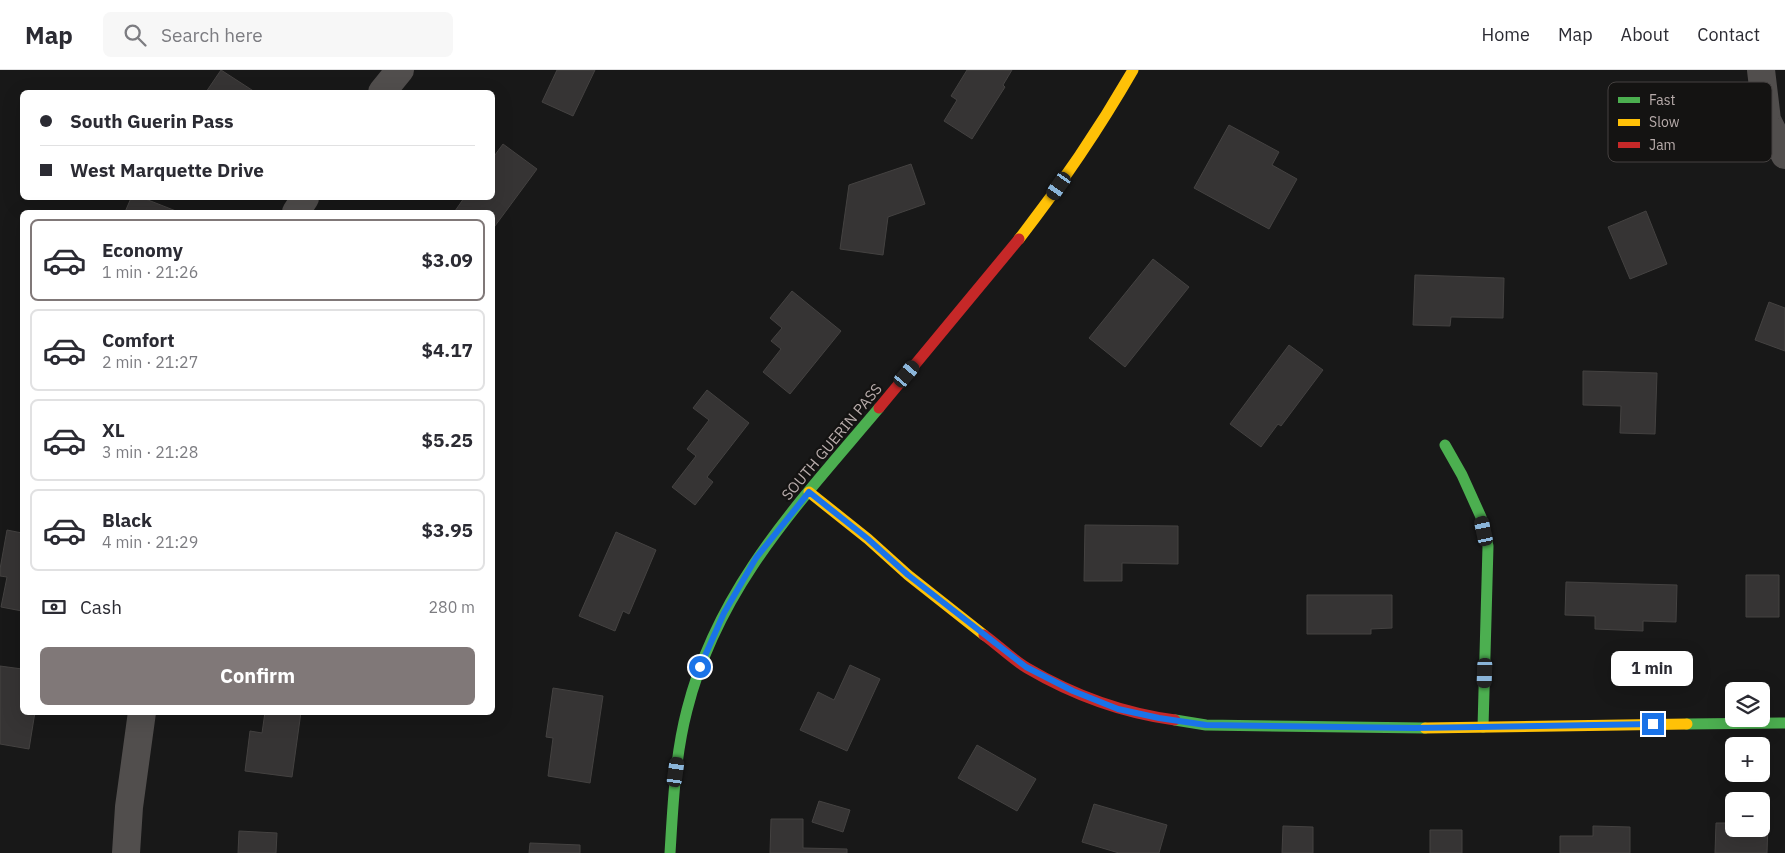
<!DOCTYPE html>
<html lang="en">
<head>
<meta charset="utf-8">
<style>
  :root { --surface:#fff; --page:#f7f7f7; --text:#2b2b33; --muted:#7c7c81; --line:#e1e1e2; --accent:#807878 }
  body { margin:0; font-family:"IBM Plex Sans",sans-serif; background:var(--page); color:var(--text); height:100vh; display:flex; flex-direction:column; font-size:19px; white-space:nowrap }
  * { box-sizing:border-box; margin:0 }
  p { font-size:16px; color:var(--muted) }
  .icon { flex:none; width:28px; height:28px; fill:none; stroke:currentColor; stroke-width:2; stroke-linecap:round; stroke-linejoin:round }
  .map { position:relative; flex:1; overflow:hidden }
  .drawer { position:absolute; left:20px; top:140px; width:475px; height:505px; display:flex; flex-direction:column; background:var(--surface); border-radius:8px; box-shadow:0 5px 20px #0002 }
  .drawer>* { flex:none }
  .guide { position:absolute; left:20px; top:20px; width:475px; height:110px; border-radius:8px; box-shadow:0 5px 20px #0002; display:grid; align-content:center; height:110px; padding:0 20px; background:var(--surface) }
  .tools { position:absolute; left:1725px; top:612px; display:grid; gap:10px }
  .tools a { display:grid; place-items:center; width:45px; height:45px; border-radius:8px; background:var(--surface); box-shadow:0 5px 20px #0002; font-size:25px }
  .end { position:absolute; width:22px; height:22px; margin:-11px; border:6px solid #1a73e8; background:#fff; box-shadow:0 0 0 2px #fff }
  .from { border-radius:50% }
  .bubble { position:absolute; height:35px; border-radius:8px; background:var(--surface); box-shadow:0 5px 20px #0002; font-size:16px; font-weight:800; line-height:35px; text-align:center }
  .car { position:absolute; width:15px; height:30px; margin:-15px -8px; border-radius:6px; box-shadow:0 0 4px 1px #0007; background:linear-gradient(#222 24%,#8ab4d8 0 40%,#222 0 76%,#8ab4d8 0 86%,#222 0) }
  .guide b { display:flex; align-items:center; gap:18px; height:48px; font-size:19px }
  .guide b+b { border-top:1px solid var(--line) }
  .guide i { width:12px; height:12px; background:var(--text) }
  ul { padding:9px 0 0; list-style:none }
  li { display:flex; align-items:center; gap:15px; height:82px; margin:0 10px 8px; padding:0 10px; border:2px solid var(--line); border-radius:8px }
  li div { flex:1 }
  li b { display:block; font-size:19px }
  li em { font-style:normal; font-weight:800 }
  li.selected { border-color:var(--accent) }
  li>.icon { width:45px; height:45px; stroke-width:1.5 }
  .pay { display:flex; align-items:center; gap:12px; height:55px; padding:0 20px; font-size:19px }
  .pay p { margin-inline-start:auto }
  .primary-button { display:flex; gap:10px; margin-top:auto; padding:10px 20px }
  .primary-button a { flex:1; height:58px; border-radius:8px; background:var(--accent); color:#fff; font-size:20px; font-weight:800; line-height:58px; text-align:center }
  header { display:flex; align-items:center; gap:30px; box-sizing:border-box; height:70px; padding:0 25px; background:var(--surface); border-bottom:1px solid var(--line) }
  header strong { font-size:24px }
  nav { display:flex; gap:28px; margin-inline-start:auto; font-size:18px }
  .search { width:350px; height:45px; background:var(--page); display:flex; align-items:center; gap:12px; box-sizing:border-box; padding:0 18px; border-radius:8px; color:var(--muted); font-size:19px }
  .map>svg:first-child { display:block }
  .building { fill:#363434; stroke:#444241 }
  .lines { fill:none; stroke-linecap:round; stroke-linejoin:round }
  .street { stroke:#514e4d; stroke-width:28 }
  .fast { stroke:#4caf50; stroke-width:11 }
  .slow { stroke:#ffc107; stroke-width:11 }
  .jam { stroke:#c62828; stroke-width:11 }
  .route { stroke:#1a73e8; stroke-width:6 }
  .labels { text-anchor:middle; stroke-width:4.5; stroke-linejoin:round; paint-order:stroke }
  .street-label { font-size:15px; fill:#b8acab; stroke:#141312 }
  .key { fill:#141312; stroke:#454140; stroke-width:1 }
  .key-label { font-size:14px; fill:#b8acab }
</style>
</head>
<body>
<header>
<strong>Map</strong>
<div class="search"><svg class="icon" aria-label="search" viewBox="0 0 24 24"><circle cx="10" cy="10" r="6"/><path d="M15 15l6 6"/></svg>Search here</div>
<nav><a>Home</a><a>Map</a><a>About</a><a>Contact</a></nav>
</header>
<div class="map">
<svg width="1785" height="783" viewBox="0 0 1785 783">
  <rect width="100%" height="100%" fill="#181818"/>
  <!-- building -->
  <path class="building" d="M221,0L255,22H206Z
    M557,0H595L573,46L542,32Z
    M967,0H1012L1003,15L1005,17L972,69L944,51L957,30L951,26Z
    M1229,55L1279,82L1272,95L1297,109L1269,159L1194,118Z
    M503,74L537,99L492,160V142H457L455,141L464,128H492V89Z
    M911,94L925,134L888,147L883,185L840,179L849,115Z
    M131,128H143L176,141L175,142H125Z
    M1646,141L1667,194L1630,209L1608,157Z
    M1153,189L1189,217L1125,297L1089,268Z
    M1415,205L1504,208L1503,248L1451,247L1450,256L1413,255Z
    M792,221L841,261L790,324L763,302L781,279L771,271L782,258L770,248Z
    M1769,232L1785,238V281L1755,270Z
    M1289,275L1323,300L1281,356L1278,354L1261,377L1230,354Z
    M1583,301L1657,303L1655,364L1620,363L1621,336L1583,335Z
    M707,320L749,353L707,407L713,412L695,435L672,417L696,386L687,379L709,350L693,338Z
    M1085,455L1178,456V494L1122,493V511H1084Z
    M7,460L22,463V541L1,537L7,507L0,506V499Z
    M616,462L656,480L629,544L623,541L615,561L579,546Z
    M1746,505H1779V547H1746Z
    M1566,512L1677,515L1676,552L1643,551V561L1595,559V546L1565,545Z
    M1307,525H1392V558L1371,559V564H1307Z
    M850,595L880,609L847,681L800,660L818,622L834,630Z
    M0,596L22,599V642H35L29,679L0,674Z
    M553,618L603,626L590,713L548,706L553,668L546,667Z
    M265,642H301L292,707L245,701L250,661L262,663Z
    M977,675L1036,709L1017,741L958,708Z
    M819,731L850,740L843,762L812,752Z
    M1094,734L1167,755L1159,783H1119L1082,772Z
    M771,749H803V778L847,779V783H770Z
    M1716,753H1734V759H1761V754H1768L1767,783H1715Z
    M1283,756L1313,757V783H1282Z
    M1593,756L1630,757V783H1560V766H1593Z
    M1430,760H1462V783H1430Z
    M239,761L277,763L276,783H238Z
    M530,773L580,775V783H529Z"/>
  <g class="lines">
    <!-- street -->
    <path class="street" d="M1761,0L1767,50L1785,85
      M382,22L400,0
      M296,142L305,128
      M126,783L129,737L142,642"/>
    <!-- fast -->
    <path class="fast" d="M1445,375L1462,405L1481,447L1488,476L1483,657
      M1175,650L1206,655L1425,658
      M1687,654L1785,653
      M670,783C673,735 675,686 687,640C718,516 800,432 879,338"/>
    <!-- slow -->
    <path class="slow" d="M1019,169C1061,115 1099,59 1133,0
      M809,422L868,469L908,505L984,565
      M1425,658L1687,654"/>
    <!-- jam -->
    <path class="jam" d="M879,338L1019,169
      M984,565C998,575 1012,589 1027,598C1073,625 1122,643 1175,650"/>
  </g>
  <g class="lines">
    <!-- route -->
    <path class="route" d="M700,597L724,543L756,488L809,422L868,469L908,505L1026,597L1073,621L1118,639L1159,648L1206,655L1415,658L1653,654"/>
  </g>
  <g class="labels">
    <!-- street labels -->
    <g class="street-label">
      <text transform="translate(832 372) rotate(-50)" y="5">SOUTH GUERIN PASS</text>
    </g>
  </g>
  <!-- legend -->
  <rect x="1608" y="12" width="164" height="80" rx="8" class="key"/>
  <rect x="1618" y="27" width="22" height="6" fill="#4caf50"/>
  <rect x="1618" y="49" width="22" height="7" fill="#ffc107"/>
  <rect x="1618" y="72" width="22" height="6" fill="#c62828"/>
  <g class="key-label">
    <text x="1649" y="35">Fast</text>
    <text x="1649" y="57">Slow</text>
    <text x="1649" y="80">Jam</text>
  </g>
</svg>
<div class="tools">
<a><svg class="icon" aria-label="layers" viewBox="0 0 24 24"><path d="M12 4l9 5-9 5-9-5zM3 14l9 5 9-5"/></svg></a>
<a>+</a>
<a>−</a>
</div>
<i class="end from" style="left:700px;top:597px"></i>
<i class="end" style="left:1653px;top:654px"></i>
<div class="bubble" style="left:1611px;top:581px;width:82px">1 min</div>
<i class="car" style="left:1059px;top:116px;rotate:215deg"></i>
<i class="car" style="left:907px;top:304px;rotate:40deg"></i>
<i class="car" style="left:1484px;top:461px;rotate:348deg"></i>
<i class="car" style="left:1485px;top:603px;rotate:182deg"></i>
<i class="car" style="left:676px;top:702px;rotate:8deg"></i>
<div class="guide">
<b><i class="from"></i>South Guerin Pass</b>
<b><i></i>West Marquette Drive</b>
</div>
<section class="drawer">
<ul>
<li class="selected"><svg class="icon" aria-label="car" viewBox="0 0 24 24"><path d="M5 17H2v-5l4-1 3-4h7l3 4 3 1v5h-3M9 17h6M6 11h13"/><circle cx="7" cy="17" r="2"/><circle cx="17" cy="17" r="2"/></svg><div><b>Economy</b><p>1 min · 21:26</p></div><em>$3.09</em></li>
<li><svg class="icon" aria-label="car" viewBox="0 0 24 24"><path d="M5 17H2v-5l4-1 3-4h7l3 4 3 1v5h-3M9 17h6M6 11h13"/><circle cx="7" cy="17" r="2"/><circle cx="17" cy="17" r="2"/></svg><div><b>Comfort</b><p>2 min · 21:27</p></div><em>$4.17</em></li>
<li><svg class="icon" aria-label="car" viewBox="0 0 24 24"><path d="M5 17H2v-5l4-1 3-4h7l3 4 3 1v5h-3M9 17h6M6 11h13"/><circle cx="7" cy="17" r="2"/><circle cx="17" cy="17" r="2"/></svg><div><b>XL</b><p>3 min · 21:28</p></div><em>$5.25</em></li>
<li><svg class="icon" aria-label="car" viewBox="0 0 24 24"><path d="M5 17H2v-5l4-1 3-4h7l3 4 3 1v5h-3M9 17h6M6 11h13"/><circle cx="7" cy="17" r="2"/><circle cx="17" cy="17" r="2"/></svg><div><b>Black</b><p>4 min · 21:29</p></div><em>$3.95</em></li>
</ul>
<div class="pay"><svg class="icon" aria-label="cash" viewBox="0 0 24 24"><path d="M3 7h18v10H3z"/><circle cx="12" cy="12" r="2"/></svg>Cash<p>280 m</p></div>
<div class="primary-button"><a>Confirm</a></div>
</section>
</div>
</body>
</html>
